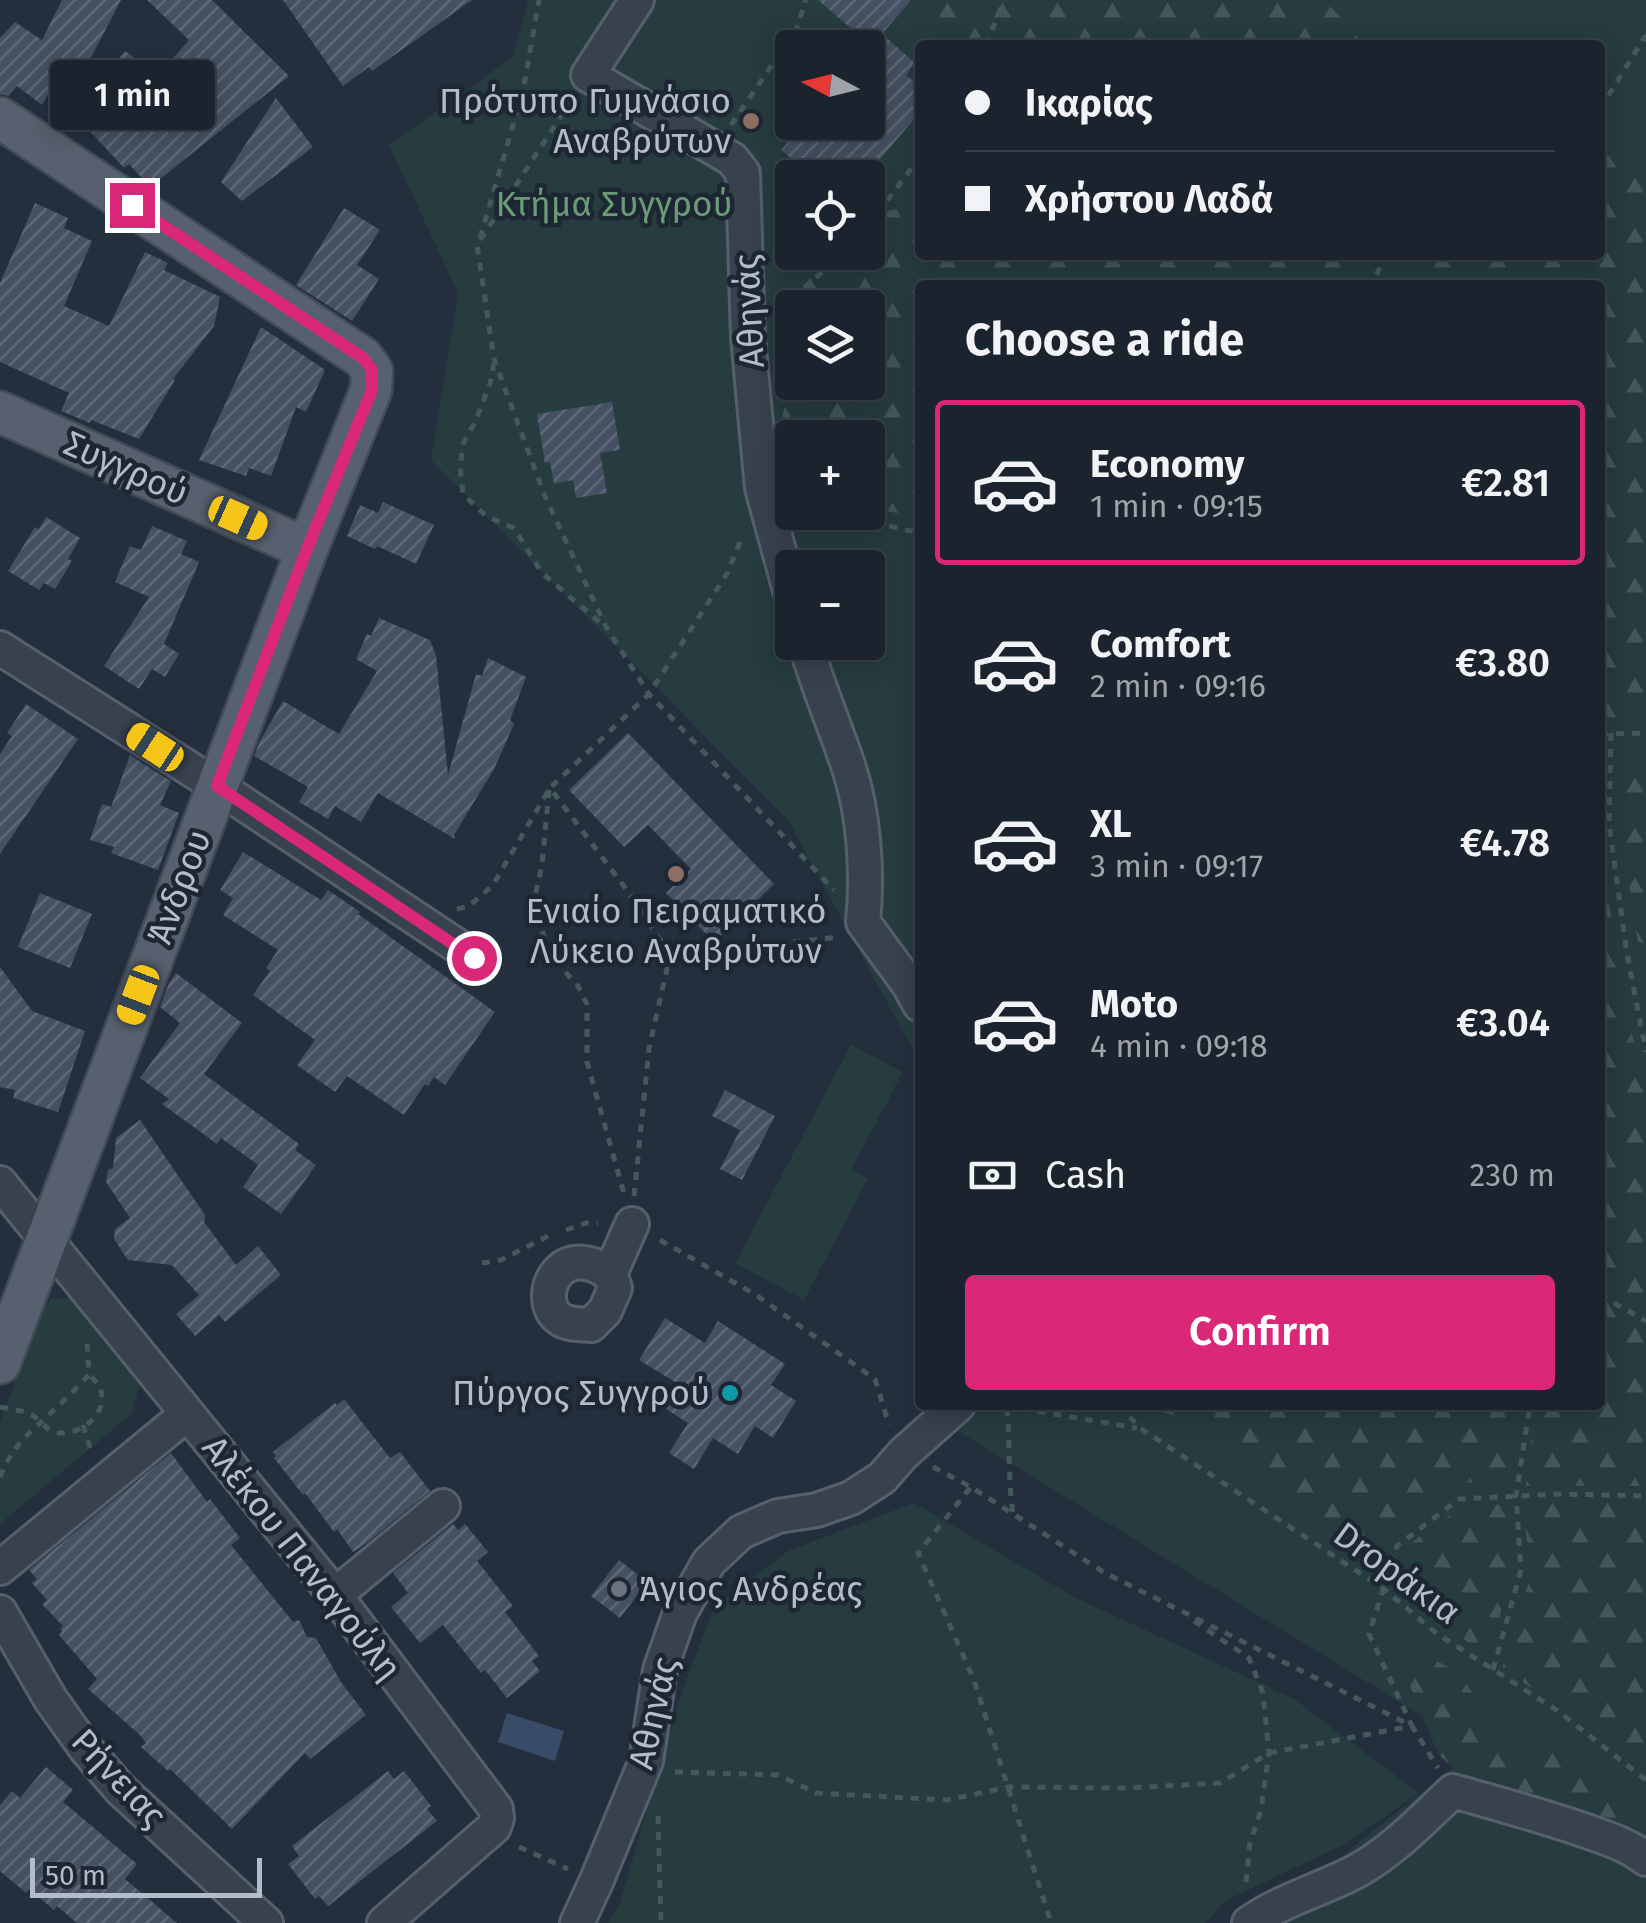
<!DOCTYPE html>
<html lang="en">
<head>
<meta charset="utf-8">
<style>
  :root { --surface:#1b232e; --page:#242b36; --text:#f1f3f6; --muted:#a0a4aa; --line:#39404a; --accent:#db2777 }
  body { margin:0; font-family:"Fira Sans",sans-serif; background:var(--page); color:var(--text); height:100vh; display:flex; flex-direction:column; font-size:38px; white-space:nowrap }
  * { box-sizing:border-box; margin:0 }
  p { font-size:32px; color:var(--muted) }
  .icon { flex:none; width:55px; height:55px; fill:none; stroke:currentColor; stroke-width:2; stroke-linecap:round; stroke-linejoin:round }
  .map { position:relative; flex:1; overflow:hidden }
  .panel { position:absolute; left:915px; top:280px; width:690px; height:1130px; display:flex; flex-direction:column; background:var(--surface); border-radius:10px; box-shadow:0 5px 25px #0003,0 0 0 2px var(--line) }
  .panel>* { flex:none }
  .hud { position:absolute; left:915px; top:40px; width:690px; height:220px; border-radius:10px; box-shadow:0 5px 25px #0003,0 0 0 2px var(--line); display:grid; align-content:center; height:220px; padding:0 50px; background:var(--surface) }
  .needle { width:65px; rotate:277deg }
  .fabs { position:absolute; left:775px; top:30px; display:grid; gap:20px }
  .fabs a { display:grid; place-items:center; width:110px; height:110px; border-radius:10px; background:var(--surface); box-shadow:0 5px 25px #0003,0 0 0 2px var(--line); font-size:50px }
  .scale { position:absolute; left:30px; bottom:25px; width:232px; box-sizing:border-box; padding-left:10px; border:5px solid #b4bcc9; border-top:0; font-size:28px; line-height:35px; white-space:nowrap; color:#b4bcc9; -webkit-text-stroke:8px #1d2633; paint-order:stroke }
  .end { position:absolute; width:45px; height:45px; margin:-22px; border:12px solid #db2777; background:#fff; box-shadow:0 0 0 5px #fff }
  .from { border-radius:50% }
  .bubble { position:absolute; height:70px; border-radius:10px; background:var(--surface); box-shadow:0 5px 25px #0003,0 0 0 2px var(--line); font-size:32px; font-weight:600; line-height:70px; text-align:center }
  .car { position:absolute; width:30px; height:60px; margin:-30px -15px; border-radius:12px; box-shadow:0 0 8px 2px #0007; background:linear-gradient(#f5c518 24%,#345 0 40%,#f5c518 0 76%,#345 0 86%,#f5c518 0) }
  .hud b { display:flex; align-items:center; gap:35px; height:95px; font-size:38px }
  .hud b+b { border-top:2px solid var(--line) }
  .hud i { width:25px; height:25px; background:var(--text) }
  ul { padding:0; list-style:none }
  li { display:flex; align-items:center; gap:30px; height:165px; margin:0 20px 15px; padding:0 30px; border:5px solid transparent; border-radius:10px }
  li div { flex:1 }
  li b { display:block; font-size:38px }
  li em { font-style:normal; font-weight:600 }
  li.selected { border-color:var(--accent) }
  li>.icon { width:90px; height:90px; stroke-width:1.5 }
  h2 { padding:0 50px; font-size:45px; line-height:120px }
  .pay { display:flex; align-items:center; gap:25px; height:110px; padding:0 50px; font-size:38px }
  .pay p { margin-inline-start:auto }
  .button { display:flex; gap:20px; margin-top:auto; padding:20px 50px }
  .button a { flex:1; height:115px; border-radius:10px; background:var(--accent); color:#fff; font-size:40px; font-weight:600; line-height:115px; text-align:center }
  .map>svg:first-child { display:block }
  .green { fill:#263c3f; fill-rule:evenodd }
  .forest { fill:url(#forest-firs) }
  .water { fill:#394c67 }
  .building { fill:url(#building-hatch) }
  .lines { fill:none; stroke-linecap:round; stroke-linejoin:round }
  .minor-casing { stroke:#565f6c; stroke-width:38 }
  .major-casing { stroke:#414a57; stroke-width:45 }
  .path { stroke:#44595c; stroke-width:5; stroke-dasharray:8 8; stroke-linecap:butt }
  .minor { stroke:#38414e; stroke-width:32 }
  .major { stroke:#56606e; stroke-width:40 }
  .route { stroke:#db2777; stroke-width:12 }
  .education-dot { fill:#8d6e63; stroke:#1d2633; stroke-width:4 }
  .culture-dot { fill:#0f9aa8; stroke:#1d2633; stroke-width:4 }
  .worship-dot { fill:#6b7280; stroke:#1d2633; stroke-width:4 }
  .labels { text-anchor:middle; stroke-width:9; stroke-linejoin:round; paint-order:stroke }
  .poi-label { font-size:35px; fill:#b4bcc9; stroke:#1d2633; text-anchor:end }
  .park-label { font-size:35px; fill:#6b9a76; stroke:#1d2633 }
  .street-label { font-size:35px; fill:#b4bcc9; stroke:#1d2633 }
</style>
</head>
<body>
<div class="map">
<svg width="1646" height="1923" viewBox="0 0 1646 1923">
  <defs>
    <pattern id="forest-firs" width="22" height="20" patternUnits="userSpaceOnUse" patternTransform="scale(2.5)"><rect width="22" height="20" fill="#263c3f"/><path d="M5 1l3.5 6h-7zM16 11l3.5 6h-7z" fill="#435659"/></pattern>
    <pattern id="building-hatch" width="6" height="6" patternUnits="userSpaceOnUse" patternTransform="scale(2.5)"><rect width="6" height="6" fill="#455162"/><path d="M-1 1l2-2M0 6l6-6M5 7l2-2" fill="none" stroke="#5d6877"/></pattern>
  </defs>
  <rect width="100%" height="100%" fill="#242f3e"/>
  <!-- green -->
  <path class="green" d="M528,0H1646V1923H1257L1476,1749L948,1425L955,1405H1600V285H920V1063L788,820L431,460L458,293L389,145L513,57ZM920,45H1600V255H920ZM792,48H868V122H792ZM792,178H868V252H792ZM792,308H868V382H792ZM792,438H868V512H792ZM792,568H868V642H792Z
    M851,1045L903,1072L851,1170L868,1179L804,1300L735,1263Z
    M52,1298H73L143,1375L131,1414L0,1524V1422L40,1315Z
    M914,1503L1076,1598L1294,1699L1419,1793L1347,1843L1225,1901L1205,1923H608L619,1905L683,1689L714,1607L788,1551Z"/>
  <!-- forest -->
  <path class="forest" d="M942,0H1322C1341,12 1348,35 1369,45H934L938,8Z
    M1600,147L1622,169L1646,187V719L1600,717V285H1392L1407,255H1600Z
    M920,181V255H1373L1371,260L1342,285H920V515L890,512L868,506V438H792V470L789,466L778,429L793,383L868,382V308H792V356L776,319L772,288L781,253L792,250V252H868V220L882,212L913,206Z
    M1620,743H1646V992L1620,828Z
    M1600,789V853L1632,1034L1646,1093V1486H1526L1530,1446L1540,1405H1600Z
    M1144,1405H1521L1506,1470L1489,1482L1461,1483L1416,1508L1387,1540L1376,1569L1330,1532L1297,1509L1266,1470L1241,1445L1191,1420L1147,1408Z
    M1580,1500H1646V1762L1502,1669L1532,1572L1521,1502Z
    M1508,1504L1512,1552L1507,1589L1489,1656L1436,1621L1391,1586L1407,1547L1437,1521L1470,1507Z
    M1394,1647L1418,1652L1459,1672L1476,1698V1718L1488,1741L1511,1748L1539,1741L1574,1746L1593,1753L1615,1797L1617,1822L1591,1824L1468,1781L1438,1754Z"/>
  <!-- water -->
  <path class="water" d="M507,1713L564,1731L555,1761L498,1742Z"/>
  <!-- building -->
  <path class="building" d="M62,0H121L86,67L70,58L42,105L17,86L8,96L0,94V38L15,22L42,40Z
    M147,0H212L289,76L150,187L129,164L124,168L73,113L78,103L125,51L158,75L189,40Z
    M283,0H472L372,71L369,67L343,86Z
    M818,0H911L882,34L915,63L906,75L920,87V112L864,178H780L794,161L781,150L805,122H868V43Z
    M276,98L313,147L242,201L221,182Z
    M35,203L68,218L64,228L92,241L64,306L109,326L145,252L168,263L164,270L220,297L214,326L173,379L175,380L139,439L91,420L90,423L61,411L69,393L0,362V283Z
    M344,208L380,230L357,265L379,279L352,321L296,285Z
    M261,327L325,370L306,412L296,407L271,476L249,468L246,476L199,460Z
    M612,402L620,450L600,453L607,493L576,498L573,480L554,484L550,462L545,463L537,414Z
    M383,502L434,525L416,564L377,546L375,549L347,536L360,505L378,513Z
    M46,517L80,538L68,559L72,561L55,589L44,583L39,590L8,571L35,527L39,529Z
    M152,526L187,541L181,554L199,562L164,644L179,654L165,677L152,669L139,689L104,666L149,597L115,582L130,546L141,550Z
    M379,618L430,640L436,656L448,775L476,674L482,676L488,658L526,677L510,720L514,724L494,769L454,835L455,839L378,793L361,822L335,806L328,819L299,802L308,787L254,756L260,741L283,701L339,734L377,671L356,659L367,634L371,636Z
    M26,704L78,739L0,854V754L12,736L7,733Z
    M628,733L774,884L714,942L666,893L691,869L648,825L624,847L569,790Z
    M130,755L171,781L160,805L179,813L158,870L111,853L114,847L90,840L102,804L111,807Z
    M243,852L321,900L328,890L360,912L358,914L495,1012L445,1085L434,1077L428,1086L425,1084L404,1115L347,1076L335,1092L297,1065L315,1040L253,995L270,971L266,968L278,950L223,915L233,898L220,890Z
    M40,893L92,914L70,968L18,947Z
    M0,967L32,1011L85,1031L58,1112L13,1098L15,1090L0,1087Z
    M176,973L242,1023L204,1074L299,1144L295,1150L316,1165L281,1214L243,1187L258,1165L221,1138L217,1144L162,1104L169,1099L140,1078L180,1023L160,1007L169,983Z
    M725,1090L775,1116L742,1180L720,1169L740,1130L712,1116Z
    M140,1120L205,1215L204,1222L236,1265L258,1246L281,1275L225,1322L219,1315L195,1336L176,1314L199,1295L172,1265L128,1260L114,1239L115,1229L130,1218L106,1182L108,1170L113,1168L116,1138Z
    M665,1318L705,1343L718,1321L785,1364L771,1385L796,1401L773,1438L755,1426L738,1454L713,1438L694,1469L669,1453L688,1423L666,1409L680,1385L639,1360Z
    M344,1399L390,1458L400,1452L430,1491L368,1542L353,1552L337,1529L334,1532L305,1493L303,1495L274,1458L276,1456L273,1452L335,1403L337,1405Z
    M171,1453L207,1502L210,1499L240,1538L231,1545L293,1622L299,1620L307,1637L316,1638L341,1682L366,1715L310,1759L305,1753L232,1829L170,1769L168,1771L141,1747L146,1743L141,1736L88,1689L97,1679L59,1635L62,1631L60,1629L63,1626L42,1604L47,1600L32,1583L37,1579L29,1570Z
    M453,1524L458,1530L465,1524L488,1552L477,1561L513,1606L505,1612L539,1656L532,1661L540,1671L507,1698L485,1670L481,1673L443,1625L420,1643L391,1607L408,1593L393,1573Z
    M619,1560L647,1582L620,1618L591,1596Z
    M46,1767L73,1790L63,1802L137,1864L125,1879L177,1923H77L57,1906L54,1910L29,1889L26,1893L0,1871V1805L12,1791L20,1798Z
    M388,1771L394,1779L404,1771L431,1806L427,1809L437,1821L328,1906L319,1896L315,1899L288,1864L299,1856L292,1846Z"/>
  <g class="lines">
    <defs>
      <path id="minor" d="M637,0L588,75L732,159L743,173L748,338L762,488L792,598
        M805,642C817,685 835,726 849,768C864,814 868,874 863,922L909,985L920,1005
        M0,648L217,786L474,957
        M0,1183L335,1595L496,1809L497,1818L494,1827L384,1923
        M610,1274C558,1237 533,1300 560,1319C568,1325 581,1324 591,1325L605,1311L615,1288L610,1274L632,1224
        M0,1568L187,1414
        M335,1595L443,1506
        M0,1612L51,1700L86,1749L120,1789L266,1923
        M577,1923L596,1882L646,1761L660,1670L680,1613L709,1562L741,1532L778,1516L817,1510L851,1498L882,1478L903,1454L958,1405
        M1249,1923C1282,1900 1320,1890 1355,1872C1393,1851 1422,1820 1453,1791C1498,1804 1544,1816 1589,1832C1609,1839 1630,1846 1646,1859"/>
      <path id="major" d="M0,118L363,358L372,371L371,390L307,549L0,1363
        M0,412L307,549"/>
    </defs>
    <!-- minor casing -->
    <use href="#minor" class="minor-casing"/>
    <!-- major casing -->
    <use href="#major" class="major-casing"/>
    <!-- path -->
    <path class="path" d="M986,45L1004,0
      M572,99L477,245L494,359L544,494L606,627L649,694L834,890
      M1600,109L1646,35
      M731,125L797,28L806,0
      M868,226L920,157
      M480,238L523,91L539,0
      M1364,285L1376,275L1387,255
      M780,309L845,252
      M494,363L490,384L475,422L464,442L460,466L463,494L486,516L514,528L542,573L603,625
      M827,512L920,533
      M1611,733L1609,824L1627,954L1646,1052
      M1600,734L1646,733
      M549,790L542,865L533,905L551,956L578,986L587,1004V1062L625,1197
      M457,909L469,906L493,885L548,791
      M670,955L629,893L550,788L649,694L728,572L741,539
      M634,1196L649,1049L670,955L840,937
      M566,1230L586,1223H598
      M660,1240L756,1295L875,1379L889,1425
      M482,1263L501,1260L550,1235
      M1600,1295L1646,1321
      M1119,1405L1140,1428L1384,1589L1436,1633L1558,1711L1646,1780
      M1006,1406L1137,1428
      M0,1407C11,1409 22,1410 32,1415C41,1420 47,1432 58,1433C90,1435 120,1399 89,1375
      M1007,1408C1010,1444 1008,1479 1013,1514
      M83,1425L91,1451
      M933,1467L971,1487L1105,1573L1412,1726L1438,1768
      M0,1477C13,1444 31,1432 55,1409C67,1398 78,1386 89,1375L87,1341
      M970,1488L918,1553L974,1680L1051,1923
      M1194,1621L1249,1658L1263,1693L1269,1753L1261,1810L1250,1843L1245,1890
      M1493,1670L1521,1570L1516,1496L1530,1405
      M675,1772L778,1775L816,1793L947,1800L1009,1787L1130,1788L1220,1783L1269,1753L1412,1726L1369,1634L1397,1546L1459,1499L1560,1494L1646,1496
      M658,1816L661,1923
      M519,1847L568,1869"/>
    <!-- minor -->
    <use href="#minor" class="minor"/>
    <!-- major -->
    <use href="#major" class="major"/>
  </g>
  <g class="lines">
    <!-- route -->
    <path class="route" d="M132,205L363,358L372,370V390L307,549L217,786L474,958"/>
  </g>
  <!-- markers -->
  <g class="education-dot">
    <circle cx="751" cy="121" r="10"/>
    <circle cx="676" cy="874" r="10"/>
  </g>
  <circle class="culture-dot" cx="730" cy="1393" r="10"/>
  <circle class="worship-dot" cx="619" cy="1589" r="10"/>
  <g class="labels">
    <!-- poi labels -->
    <g class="poi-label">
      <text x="731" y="113">Πρότυπο Γυμνάσιο<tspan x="731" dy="40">Αναβρύτων</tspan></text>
      <text x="676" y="923" text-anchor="middle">Ενιαίο Πειραματικό<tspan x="676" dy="40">Λύκειο Αναβρύτων</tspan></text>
      <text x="710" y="1405">Πύργος Συγγρού</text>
      <text x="639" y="1601" text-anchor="start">Άγιος Ανδρέας</text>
    </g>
    <!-- park labels -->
    <g class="park-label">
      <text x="614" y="216">Κτήμα Συγγρού</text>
    </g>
    <!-- street labels -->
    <g class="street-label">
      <text transform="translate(749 311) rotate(-93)" y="12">Αθηνάς</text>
      <text transform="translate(126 468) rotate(24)" y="12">Συγγρού</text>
      <text transform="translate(179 887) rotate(-69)" y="12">Άνδρου</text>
      <text transform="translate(302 1558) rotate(52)" y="12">Αλέκου Παναγούλη</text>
      <text transform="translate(1397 1573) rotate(36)" y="12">Dropάκια</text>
      <text transform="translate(653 1713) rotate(-77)" y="12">Αθηνάς</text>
      <text transform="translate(119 1778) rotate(47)" y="12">Ρήνειας</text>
    </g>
  </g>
</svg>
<div class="fabs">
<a><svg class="needle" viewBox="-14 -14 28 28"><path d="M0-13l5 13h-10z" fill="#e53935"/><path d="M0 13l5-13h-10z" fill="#a0a4aa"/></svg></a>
<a><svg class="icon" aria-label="locate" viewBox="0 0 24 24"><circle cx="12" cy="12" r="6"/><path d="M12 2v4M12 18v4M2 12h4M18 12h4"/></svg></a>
<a><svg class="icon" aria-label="layers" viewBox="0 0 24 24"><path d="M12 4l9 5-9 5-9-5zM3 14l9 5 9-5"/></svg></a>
<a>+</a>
<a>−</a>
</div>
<div class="scale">50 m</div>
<i class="end from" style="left:474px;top:958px"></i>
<i class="end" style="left:132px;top:205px"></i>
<div class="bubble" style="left:50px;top:60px;width:165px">1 min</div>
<i class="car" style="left:238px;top:518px;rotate:114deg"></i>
<i class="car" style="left:155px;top:747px;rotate:303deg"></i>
<i class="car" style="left:138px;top:995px;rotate:201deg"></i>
<div class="hud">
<b><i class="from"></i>Ικαρίας</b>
<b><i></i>Χρήστου Λαδά</b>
</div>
<section class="panel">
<h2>Choose a ride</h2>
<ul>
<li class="selected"><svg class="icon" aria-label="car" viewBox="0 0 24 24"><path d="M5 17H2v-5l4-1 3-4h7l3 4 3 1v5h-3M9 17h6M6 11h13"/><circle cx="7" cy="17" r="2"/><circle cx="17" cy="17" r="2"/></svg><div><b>Economy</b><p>1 min · 09:15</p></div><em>€2.81</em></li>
<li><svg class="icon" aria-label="car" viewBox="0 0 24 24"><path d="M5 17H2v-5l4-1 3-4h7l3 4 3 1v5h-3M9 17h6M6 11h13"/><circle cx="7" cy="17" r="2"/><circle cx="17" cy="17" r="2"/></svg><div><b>Comfort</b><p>2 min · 09:16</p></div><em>€3.80</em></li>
<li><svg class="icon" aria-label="car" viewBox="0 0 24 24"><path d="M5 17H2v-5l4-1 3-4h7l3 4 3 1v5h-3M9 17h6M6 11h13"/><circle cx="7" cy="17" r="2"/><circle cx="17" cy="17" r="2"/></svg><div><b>XL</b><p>3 min · 09:17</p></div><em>€4.78</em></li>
<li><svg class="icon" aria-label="car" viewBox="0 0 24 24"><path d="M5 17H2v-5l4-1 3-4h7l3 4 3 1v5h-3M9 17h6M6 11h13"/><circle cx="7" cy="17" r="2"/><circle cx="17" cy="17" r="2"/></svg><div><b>Moto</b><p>4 min · 09:18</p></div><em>€3.04</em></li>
</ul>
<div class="pay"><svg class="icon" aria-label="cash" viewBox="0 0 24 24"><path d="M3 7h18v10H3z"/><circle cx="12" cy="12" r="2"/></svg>Cash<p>230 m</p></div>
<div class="button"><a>Confirm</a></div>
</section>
</div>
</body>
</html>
